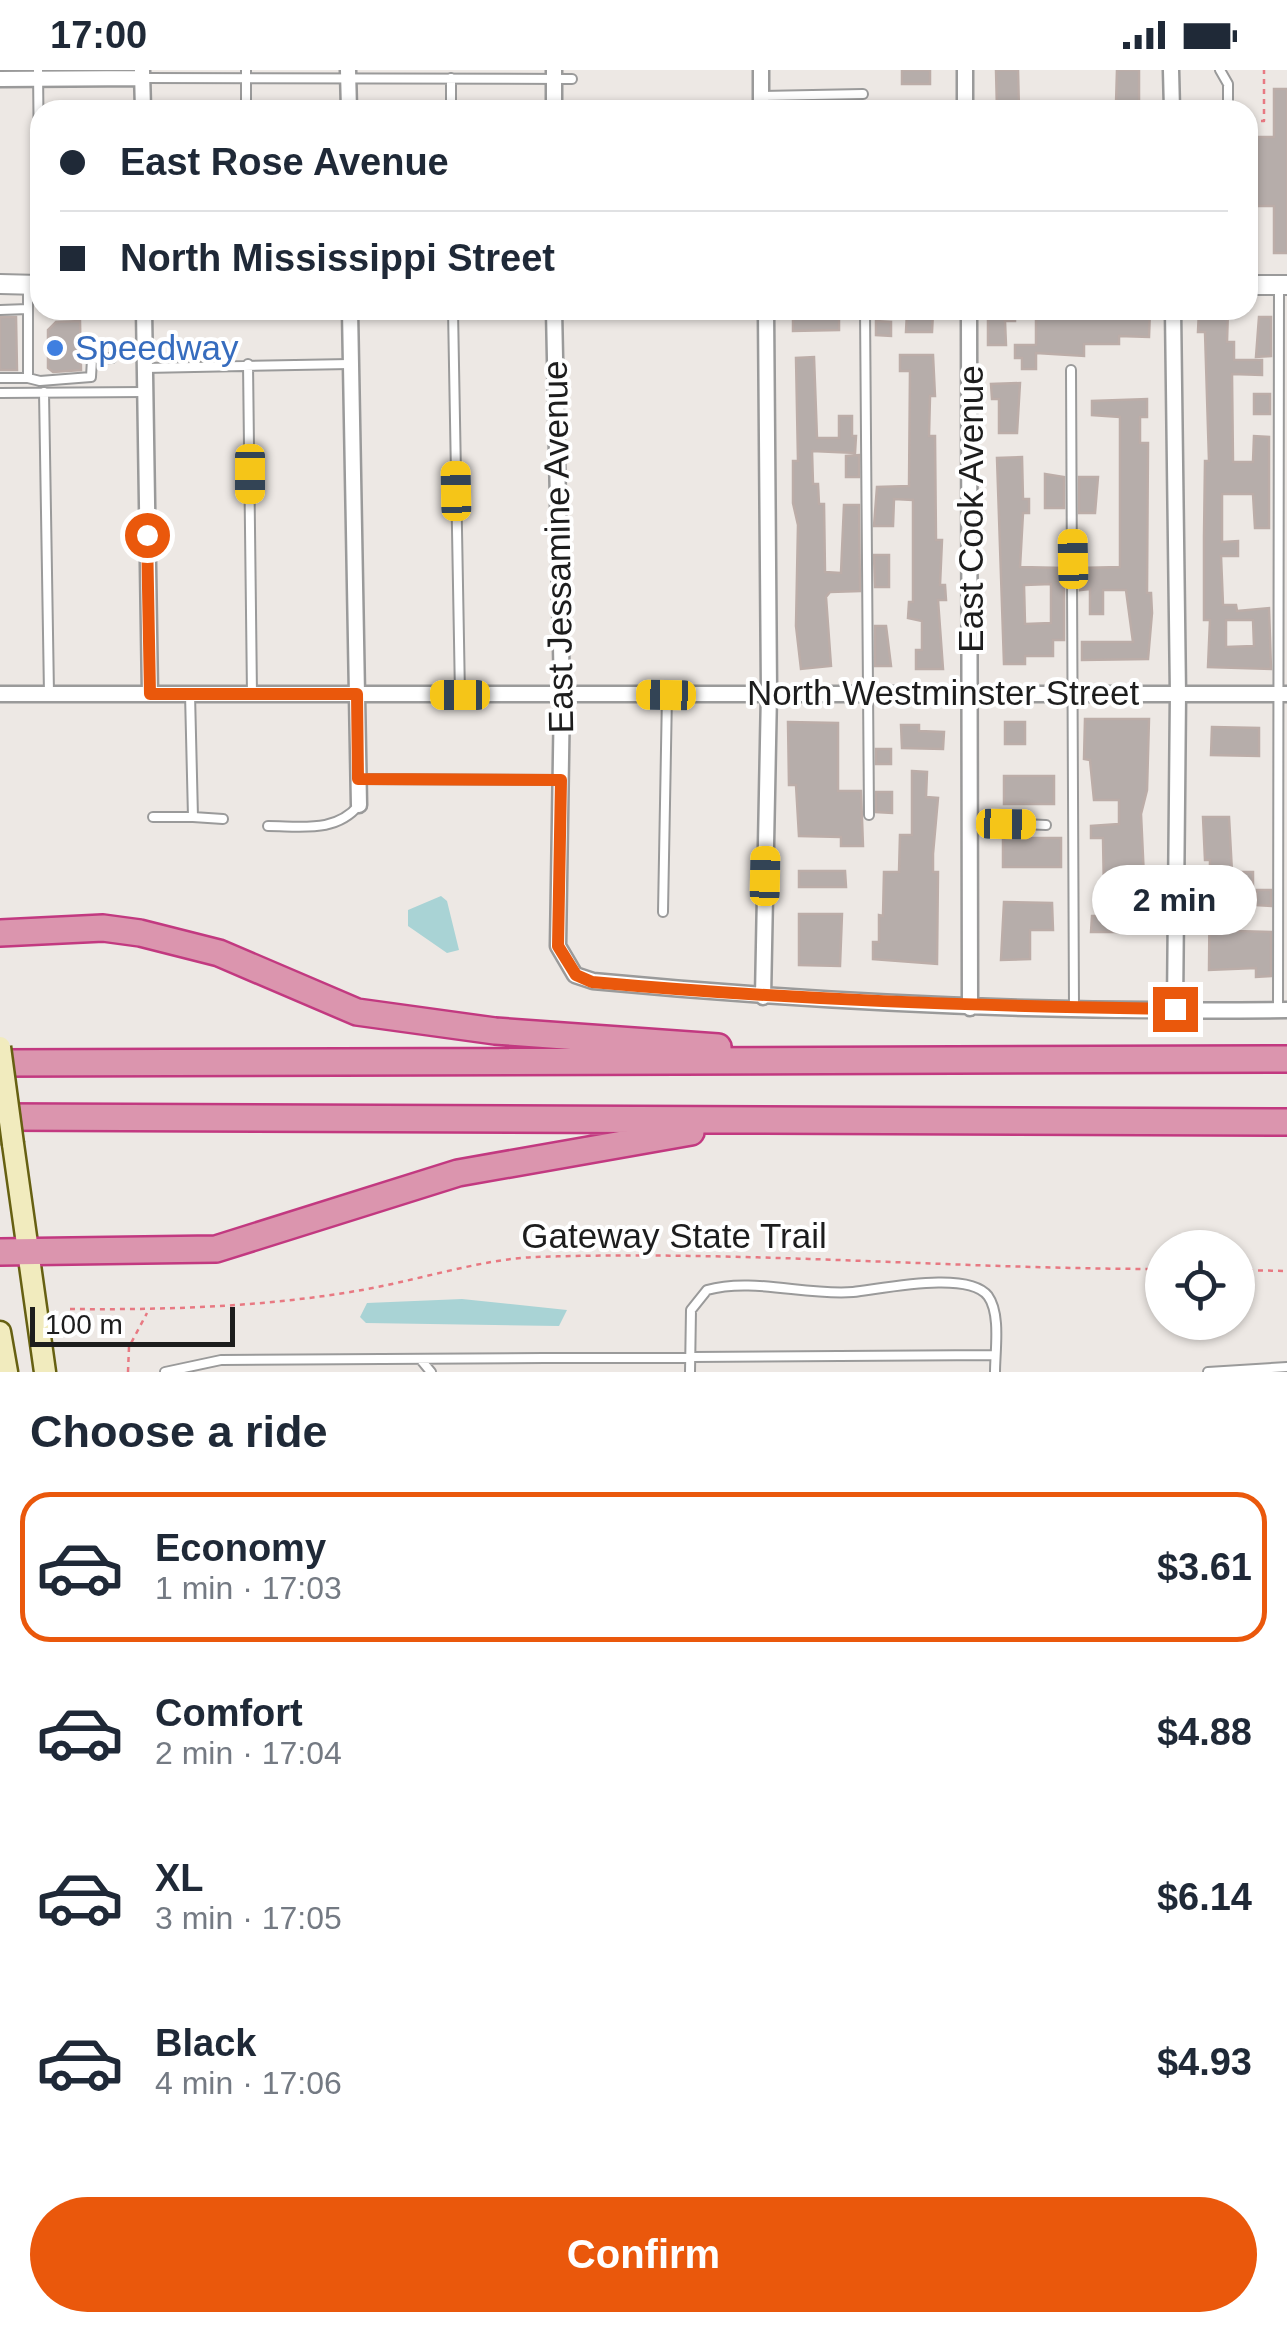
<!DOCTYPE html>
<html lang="en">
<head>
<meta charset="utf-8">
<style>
  :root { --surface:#fff; --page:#f6f6f7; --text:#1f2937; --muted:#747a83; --line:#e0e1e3; --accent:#ea580c }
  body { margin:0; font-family:Arial,sans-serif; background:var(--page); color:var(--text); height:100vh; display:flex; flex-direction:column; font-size:38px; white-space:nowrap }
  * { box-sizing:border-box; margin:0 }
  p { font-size:32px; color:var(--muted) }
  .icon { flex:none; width:55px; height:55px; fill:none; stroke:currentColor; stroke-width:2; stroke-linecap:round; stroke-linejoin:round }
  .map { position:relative; height:1302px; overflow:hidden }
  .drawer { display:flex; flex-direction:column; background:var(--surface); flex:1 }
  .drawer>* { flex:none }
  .guide { position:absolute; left:30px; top:30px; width:1228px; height:220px; border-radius:30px; box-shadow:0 2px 8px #0004; display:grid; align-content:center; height:220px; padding:0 30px; background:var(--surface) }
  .controls { position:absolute; left:1145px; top:1160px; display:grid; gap:20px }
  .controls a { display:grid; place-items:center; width:110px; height:110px; border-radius:50%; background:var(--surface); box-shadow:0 2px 8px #0004; font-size:50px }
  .scale { position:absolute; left:30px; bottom:25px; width:205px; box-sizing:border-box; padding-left:10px; border:5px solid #1d1d1d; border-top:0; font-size:28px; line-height:35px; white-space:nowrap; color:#1d1d1d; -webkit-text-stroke:8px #fff; paint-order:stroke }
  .end { position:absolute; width:45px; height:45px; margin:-22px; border:12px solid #ea580c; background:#fff; box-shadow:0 0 0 5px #fff }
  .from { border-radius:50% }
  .bubble { position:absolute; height:70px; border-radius:35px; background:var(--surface); box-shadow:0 2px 8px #0004; font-size:32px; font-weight:700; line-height:70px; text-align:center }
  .car { position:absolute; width:30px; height:60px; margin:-30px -15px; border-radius:12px; box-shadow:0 0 8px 2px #0007; background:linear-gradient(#f5c518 24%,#345 0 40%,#f5c518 0 76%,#345 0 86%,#f5c518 0) }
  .guide b { display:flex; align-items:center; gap:35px; height:95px; font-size:38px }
  .guide b+b { border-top:2px solid var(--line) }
  .guide i { width:25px; height:25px; background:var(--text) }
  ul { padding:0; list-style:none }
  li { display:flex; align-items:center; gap:30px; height:150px; margin:0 20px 15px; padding:0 10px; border:5px solid transparent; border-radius:30px }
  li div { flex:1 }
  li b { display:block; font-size:38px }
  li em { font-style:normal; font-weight:700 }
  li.on { border-color:var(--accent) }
  li>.icon { width:90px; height:90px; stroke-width:1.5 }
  h2 { padding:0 30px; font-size:45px; line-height:120px }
  .button { display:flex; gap:20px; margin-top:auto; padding:20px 30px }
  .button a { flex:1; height:115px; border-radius:60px; background:var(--accent); color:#fff; font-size:40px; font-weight:700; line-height:115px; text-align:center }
  .status { display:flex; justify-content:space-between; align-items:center; height:70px; padding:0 50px; background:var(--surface); direction:ltr }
  .status svg { height:28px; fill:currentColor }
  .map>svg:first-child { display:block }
  .water { fill:#a9d3d5 }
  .building { fill:#b6adaa; stroke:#bcada8; stroke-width:2.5; fill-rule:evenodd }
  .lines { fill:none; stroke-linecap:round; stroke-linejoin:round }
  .service-casing { stroke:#9a9a9a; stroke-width:12 }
  .minor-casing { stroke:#9a9a9a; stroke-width:19 }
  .tertiary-casing { stroke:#9a9a9a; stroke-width:22 }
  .secondary-casing { stroke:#666012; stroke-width:25 }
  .motorway-casing { stroke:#c23980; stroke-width:30 }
  .path { stroke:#e87982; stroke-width:2.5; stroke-dasharray:5 5; stroke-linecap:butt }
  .service { stroke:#fff; stroke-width:8 }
  .minor { stroke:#fff; stroke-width:14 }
  .tertiary { stroke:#fff; stroke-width:18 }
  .secondary { stroke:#f1ebbe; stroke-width:20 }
  .motorway { stroke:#db95ae; stroke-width:25 }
  .secondary-bridge-casing { stroke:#666012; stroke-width:25; stroke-linecap:butt }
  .secondary-bridge { stroke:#f1ebbe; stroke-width:20 }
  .route { stroke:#ea580c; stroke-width:12 }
  .shop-dot { fill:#3f7fe0; stroke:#fff; stroke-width:4 }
  .labels { text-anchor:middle; stroke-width:8; stroke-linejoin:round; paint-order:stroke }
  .shop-label { font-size:35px; fill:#366cbe; stroke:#fff; text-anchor:start }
  .street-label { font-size:35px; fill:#1d1d1d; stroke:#fff }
</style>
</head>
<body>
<div class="status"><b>17:00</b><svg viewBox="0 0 49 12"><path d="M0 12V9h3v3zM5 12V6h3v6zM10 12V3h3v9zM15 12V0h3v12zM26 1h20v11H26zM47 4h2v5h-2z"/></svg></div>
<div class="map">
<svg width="1287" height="1302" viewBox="0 0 1287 1302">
  <rect width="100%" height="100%" fill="#ede8e4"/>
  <!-- water -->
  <path class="water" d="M441,826L447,831L459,880L447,883L408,856V840Z
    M462,1229L567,1240L559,1256L366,1253L360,1247L367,1233Z"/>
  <!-- building -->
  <path class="building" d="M902,0H930V14H902Z
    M996,0H1018L1019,40H997Z
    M1117,0H1139V34H1116Z
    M1274,19H1287V183H1274V136H1257V67H1274Z
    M793,240H839V260L793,261Z
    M988,240L1015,241V251H1005L1006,275H988Z
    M1132,240L1150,241L1149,267L1119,266V274H1084V286L1036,283V299H1022V288H1015V275H1036V247L1132,244Z
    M1199,240H1228L1227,272H1234V290H1262V305L1232,304L1233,392H1253L1254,366L1269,367V458H1255L1253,424H1222V472L1238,471V486H1221L1223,535H1236L1237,541L1269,538L1271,599L1208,597L1210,550H1204V467L1205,391H1209L1205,262H1198ZM1226,550H1253L1254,576L1226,577Z
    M907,242L933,243L932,262H906Z
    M0,247H16L17,300H0Z
    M1259,247H1271V286L1256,287Z
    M80,251L81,300L53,302L48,298V260L56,252Z
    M876,251L891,252V266L876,265Z
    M900,285H933L935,326H930L929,366H935L936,470H942L940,515H945L946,530H938L943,599H916V580H922V551L908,548L909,532H913V430L894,429L893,456H874L877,417L909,416L910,301H900Z
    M814,287L817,368H839V346H852V366H856L855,383L812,381L813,414H818L819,434H824L825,502L841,503L844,435H859L860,521L830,522L826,527L831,596L801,599L796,556L798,455L793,433V391H798L796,288Z
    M1020,313L1017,363H999V329H992L991,314Z
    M1254,324H1270V344H1254Z
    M1147,329V347H1140V373H1148L1147,523H1151L1152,543L1148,589L1082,590V572H1133L1126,520H1103V544H1090V519L1080,520L1079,498L1120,497V347L1092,345V331Z
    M859,385V407H846V386Z
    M1022,387L1023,429H1029V443H1023L1020,497L1064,498V570H1053V586H1025V594H1004L997,388ZM1051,514V553L1025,554L1024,515Z
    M1045,404L1064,407V438H1045Z
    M1079,407H1098L1095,443H1079Z
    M874,485H889V517H875Z
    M875,556H886L891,596H875Z
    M1085,649H1149L1147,720L1141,744L1144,808H1115V832H1128V846H1146V862H1091L1092,846H1100L1099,825H1104L1103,768H1091V756L1119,754V730H1094L1090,690L1084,689Z
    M788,652L838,653V721H861L863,776H841V767L799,766L796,715H789Z
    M1005,652H1025V674H1005Z
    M901,655H919V661L944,662L943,679L902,678Z
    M1212,657L1259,658V686L1211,685Z
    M876,679H891V694H876Z
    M912,701L927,702L926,727L938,728L933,784V802H938L937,894L873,889V872H879V845L883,846L884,802H899L900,765H912Z
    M1004,706H1054V734H1004Z
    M876,722H892V743L876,742Z
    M1203,747H1229L1232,802H1253V826H1228V848L1237,849L1236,861L1271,862V906L1256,907V898L1209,900L1210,790H1205Z
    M1003,768H1061V797H1003Z
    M799,801H845L846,817H799Z
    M1257,820H1271V836L1256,835Z
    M1004,832L1052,833L1053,860H1030V889L1001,890Z
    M799,844H842L840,896L799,895Z"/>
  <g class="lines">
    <defs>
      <path id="service" d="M38,0L40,194
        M1220,0L1228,14V40
        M143,8L572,9
        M451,8V40
        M761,26L863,24
        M246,40V0
        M0,240L28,239
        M453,240L460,625
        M865,240L869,745
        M248,294L252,624
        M145,298L350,294
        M1071,300L1074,938
        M0,308H28V215
        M28,308L40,311L91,307L92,289L112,288
        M44,322L49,623
        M0,323L145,322
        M359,709L561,710
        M153,747H193L190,624
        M193,747L223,749
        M971,752L1046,755
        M268,756C302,756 336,763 359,735
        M663,842L667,625
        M1278,940L1279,215
        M421,1290L431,1302
        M165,1302L221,1290L995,1285
        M690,1302L691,1240L707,1220C752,1207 806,1226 853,1222C882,1219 968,1200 988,1226C1001,1244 995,1281 995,1302
        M1208,1302L1287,1297"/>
      <path id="minor" d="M348,0L349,40
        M554,0V40
        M761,0V40
        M965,0V40
        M1171,0L1172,40
        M142,1L143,40
        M0,9L143,8
        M144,240L150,624
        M350,240L359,735
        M554,240L562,624L558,876L575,905L593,911C824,933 1055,943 1287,940
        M969,240L970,938
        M1173,240L1178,624L1175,939
        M0,624H1287
        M763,927L769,622L766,240"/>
      <path id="tertiary" d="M0,214L40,215
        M1248,215H1287"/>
      <path id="secondary" d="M13,1074L45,1302
        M0,1262L7,1302"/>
      <path id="motorway" d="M0,863L103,858L140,863L219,883L357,942L495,961L718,977
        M0,993L1287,989
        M0,1047L1287,1052
        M0,1182L216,1179L458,1103L691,1062"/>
    </defs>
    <!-- service casing -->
    <use href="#service" class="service-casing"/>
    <!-- minor casing -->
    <use href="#minor" class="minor-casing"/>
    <!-- tertiary casing -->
    <use href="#tertiary" class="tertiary-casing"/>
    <!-- secondary casing -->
    <use href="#secondary" class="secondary-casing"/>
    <!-- motorway casing -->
    <use href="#motorway" class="motorway-casing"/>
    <!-- path -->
    <path class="path" d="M1251,51H1264V0
      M1238,1200L1287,1201
      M70,1239C165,1240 263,1237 356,1221C412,1212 481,1189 535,1187C744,1180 953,1199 1162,1199
      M128,1302L129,1277L147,1243"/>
    <!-- service -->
    <use href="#service" class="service"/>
    <!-- minor -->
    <use href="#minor" class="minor"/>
    <!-- tertiary -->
    <use href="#tertiary" class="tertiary"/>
    <!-- secondary -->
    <use href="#secondary" class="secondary"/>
    <!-- motorway -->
    <use href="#motorway" class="motorway"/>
    <defs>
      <path id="secondary-bridge" d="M0,977L13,1074"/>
    </defs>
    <!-- secondary-bridge casing -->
    <use href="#secondary-bridge" class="secondary-bridge-casing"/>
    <!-- secondary-bridge -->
    <use href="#secondary-bridge" class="secondary-bridge"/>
  </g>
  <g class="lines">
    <!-- route -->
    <path class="route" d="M147,465L150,624H357L358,709L561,710L558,876L576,905L592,912C789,930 977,936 1175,939"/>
  </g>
  <!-- markers -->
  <circle class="shop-dot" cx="55" cy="278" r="10"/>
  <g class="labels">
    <!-- shop labels -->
    <g class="shop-label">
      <text x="75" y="290">Speedway</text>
    </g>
    <!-- street labels -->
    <g class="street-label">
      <text transform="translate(971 439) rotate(-90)" y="12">East Cook Avenue</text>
      <text transform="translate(558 477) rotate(-91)" y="12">East Jessamine Avenue</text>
      <text x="943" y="635">North Westminster Street</text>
      <text x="674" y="1178">Gateway State Trail</text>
    </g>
  </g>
</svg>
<div class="controls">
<a><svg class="icon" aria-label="locate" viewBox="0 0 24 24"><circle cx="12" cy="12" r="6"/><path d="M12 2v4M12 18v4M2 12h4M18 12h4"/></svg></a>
</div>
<div class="scale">100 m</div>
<i class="end from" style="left:147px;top:465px"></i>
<i class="end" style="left:1175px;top:939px"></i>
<div class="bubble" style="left:1092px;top:795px;width:165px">2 min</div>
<i class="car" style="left:250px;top:404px;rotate:180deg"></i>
<i class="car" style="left:456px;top:421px;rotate:359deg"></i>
<i class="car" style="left:1073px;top:489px;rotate:359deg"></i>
<i class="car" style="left:460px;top:625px;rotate:270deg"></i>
<i class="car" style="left:666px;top:625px;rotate:271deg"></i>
<i class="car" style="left:1006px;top:754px;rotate:91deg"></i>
<i class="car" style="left:765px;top:806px;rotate:1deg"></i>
<div class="guide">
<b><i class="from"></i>East Rose Avenue</b>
<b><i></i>North Mississippi Street</b>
</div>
</div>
<section class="drawer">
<h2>Choose a ride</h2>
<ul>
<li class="on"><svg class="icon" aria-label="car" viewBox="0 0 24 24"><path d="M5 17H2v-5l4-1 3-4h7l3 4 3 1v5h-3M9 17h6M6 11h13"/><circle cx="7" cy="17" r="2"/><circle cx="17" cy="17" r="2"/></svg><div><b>Economy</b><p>1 min · 17:03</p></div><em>$3.61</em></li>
<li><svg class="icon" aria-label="car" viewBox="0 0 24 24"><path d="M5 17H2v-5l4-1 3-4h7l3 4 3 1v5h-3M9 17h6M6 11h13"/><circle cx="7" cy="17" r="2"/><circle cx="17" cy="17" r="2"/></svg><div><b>Comfort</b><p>2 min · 17:04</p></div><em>$4.88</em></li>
<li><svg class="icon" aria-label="car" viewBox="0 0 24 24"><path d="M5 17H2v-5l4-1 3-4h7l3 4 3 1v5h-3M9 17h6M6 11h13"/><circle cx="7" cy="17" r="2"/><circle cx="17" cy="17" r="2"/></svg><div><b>XL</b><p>3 min · 17:05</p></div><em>$6.14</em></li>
<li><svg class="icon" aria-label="car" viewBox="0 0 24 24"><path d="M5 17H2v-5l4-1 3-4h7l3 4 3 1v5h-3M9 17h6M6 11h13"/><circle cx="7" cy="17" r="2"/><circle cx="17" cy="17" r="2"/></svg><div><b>Black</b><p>4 min · 17:06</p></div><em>$4.93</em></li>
</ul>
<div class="button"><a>Confirm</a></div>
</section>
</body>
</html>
